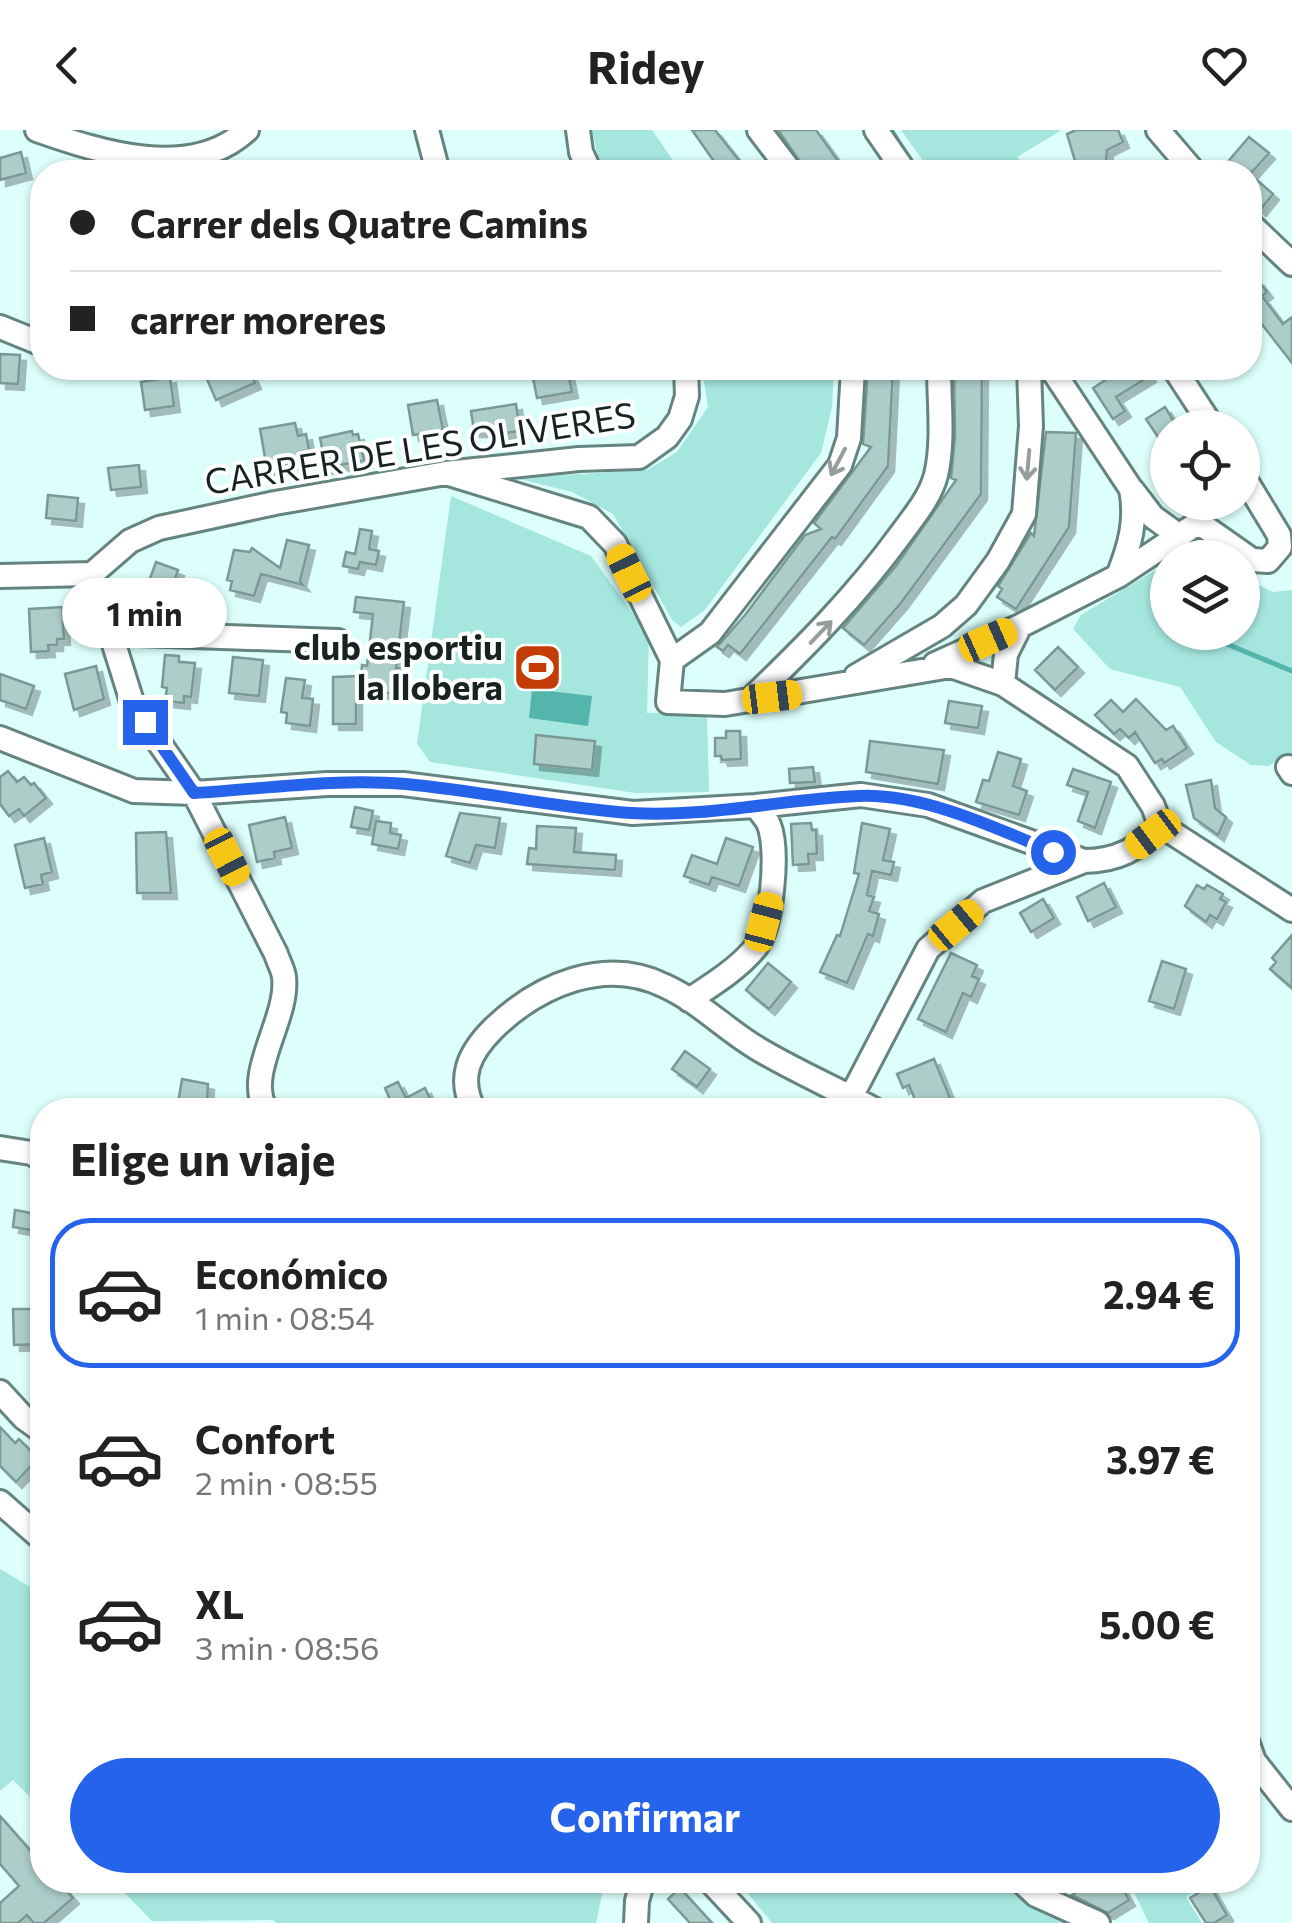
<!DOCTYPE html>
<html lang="es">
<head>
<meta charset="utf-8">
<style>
  :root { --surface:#fff; --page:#f2f2f2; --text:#222; --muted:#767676; --line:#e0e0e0; --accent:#2563eb }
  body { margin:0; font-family:Commissioner,sans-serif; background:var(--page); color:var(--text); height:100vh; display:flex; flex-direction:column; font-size:38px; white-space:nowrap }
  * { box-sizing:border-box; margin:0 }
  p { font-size:32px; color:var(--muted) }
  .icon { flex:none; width:55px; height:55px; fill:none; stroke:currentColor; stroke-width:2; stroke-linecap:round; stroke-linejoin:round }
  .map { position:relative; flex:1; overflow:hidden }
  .details { position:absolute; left:30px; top:968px; width:1230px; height:795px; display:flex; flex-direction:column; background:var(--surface); border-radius:40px; box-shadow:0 2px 8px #0004 }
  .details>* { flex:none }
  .guide { position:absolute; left:30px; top:30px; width:1232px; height:220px; border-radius:40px; box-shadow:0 2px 8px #0004; display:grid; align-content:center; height:220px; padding:0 40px; background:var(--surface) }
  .controls { position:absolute; left:1150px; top:280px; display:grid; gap:20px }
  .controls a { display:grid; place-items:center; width:110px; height:110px; border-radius:50%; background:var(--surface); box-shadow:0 2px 8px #0004; font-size:50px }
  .end { position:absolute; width:45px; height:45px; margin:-22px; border:12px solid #2563eb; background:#fff; box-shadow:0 0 0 5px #fff }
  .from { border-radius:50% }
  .bubble { position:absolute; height:70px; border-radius:35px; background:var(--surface); box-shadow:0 2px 8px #0004; font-size:32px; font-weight:700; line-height:70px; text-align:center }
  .car { position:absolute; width:30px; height:60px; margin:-30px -15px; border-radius:12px; box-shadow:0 0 8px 2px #0007; background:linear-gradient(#f5c518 24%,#345 0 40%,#f5c518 0 76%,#345 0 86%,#f5c518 0) }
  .guide b { display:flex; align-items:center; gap:35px; height:95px; font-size:38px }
  .guide b+b { border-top:2px solid var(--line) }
  .guide i { width:25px; height:25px; background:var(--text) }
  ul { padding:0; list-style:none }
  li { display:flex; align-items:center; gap:30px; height:150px; margin:0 20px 15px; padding:0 20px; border:5px solid transparent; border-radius:40px }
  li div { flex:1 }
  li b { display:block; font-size:38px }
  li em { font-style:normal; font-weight:700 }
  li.selected { border-color:var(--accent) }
  li>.icon { width:90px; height:90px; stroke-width:1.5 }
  h2 { padding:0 40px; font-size:45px; line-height:120px }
  .cta { display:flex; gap:20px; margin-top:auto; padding:20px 40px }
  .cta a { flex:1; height:115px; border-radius:60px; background:var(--accent); color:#fff; font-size:40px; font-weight:700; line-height:115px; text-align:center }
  header { display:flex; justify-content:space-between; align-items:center; height:130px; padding:0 40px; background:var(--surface); font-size:45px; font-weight:700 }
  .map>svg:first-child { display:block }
  .green { fill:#a5e6df }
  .water { fill:#54b5ac }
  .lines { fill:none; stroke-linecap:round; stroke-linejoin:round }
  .stream { stroke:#54b5ac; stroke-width:5 }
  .building { fill:#adcdc9; stroke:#7a9995; stroke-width:2.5; filter:url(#shadow) }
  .minor-casing { stroke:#658480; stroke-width:28 }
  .minor { stroke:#fff; stroke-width:22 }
  .oneway { stroke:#979c9c }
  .route { stroke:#2563eb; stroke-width:12 }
  .labels { text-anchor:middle; stroke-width:8; stroke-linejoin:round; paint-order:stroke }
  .street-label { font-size:35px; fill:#172322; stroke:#fff }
  .poi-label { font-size:35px; font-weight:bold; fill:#172322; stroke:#fff; text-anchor:end }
</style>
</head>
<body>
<header><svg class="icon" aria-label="back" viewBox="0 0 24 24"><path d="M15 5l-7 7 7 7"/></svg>Ridey<svg class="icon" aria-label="heart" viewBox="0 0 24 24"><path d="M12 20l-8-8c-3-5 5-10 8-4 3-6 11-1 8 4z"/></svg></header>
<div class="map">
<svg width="1292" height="1793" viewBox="0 0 1292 1793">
  <defs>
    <filter id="shadow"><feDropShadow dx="6" dy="6" stdDeviation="0" flood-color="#0004"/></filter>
  </defs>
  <rect width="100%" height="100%" fill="#ddfffb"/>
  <!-- green -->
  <path class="green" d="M592,0H652L681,42H609L598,27Z
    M901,0H1062L1017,27L1029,40L1025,42H931Z
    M702,238H834L832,277L821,323L704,481L681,497L672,490L613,384L572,362L515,348L647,340L677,322L708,277Z
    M451,366L591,426L649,505L647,583H707L709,662L635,663L430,632L417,614Z
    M1167,433L1168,502H1242L1243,448L1273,462L1292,460V631L1282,627L1269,636L1251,635L1216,612L1180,557L1110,539L1073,499L1081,485Z
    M0,1439L42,1464V1679L13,1650L0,1661Z
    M112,1750H605L596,1793H277L273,1790L152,1791Z
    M737,1750H1009L1016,1762L1074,1793H772Z
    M1128,1750H1209L1186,1767L1202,1793H1149Z"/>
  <!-- water -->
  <path class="water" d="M532,559L592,566L588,596L529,588Z"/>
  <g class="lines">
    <!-- stream -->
    <path class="stream" d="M891,0L918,42
      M1209,502L1212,508L1292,541"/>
  </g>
  <!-- building -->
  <path class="building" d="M692,0H715L748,42H715L709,33L713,30Z
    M778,0H816L846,42H807Z
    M1076,0H1118L1123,12L1107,20L1105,41L1054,42L1075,31L1067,4Z
    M1249,7L1269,23L1252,42H1219Z
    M21,22L26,43L0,50V28Z
    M1250,44L1273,64L1260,80L1250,72Z
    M1250,150L1253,154L1258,150L1267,162L1262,166L1283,194L1292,187V233L1250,179Z
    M0,224L20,225L18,254L0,253Z
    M227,238H248L255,253L216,270L206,247Z
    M543,238H567L572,262L537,268L532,243L544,240Z
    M868,238H893L888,336L835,409L832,407L740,524L728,515L723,521L717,517L745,485L805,405L821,399L814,393L871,317L863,314Z
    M954,238H982L981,364L901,473L864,515L843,498L896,436L956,350L951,348L955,306Z
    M1124,238H1145L1150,246L1116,267L1125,281L1113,289L1093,258Z
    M170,247L174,276L145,280L141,252Z
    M437,270L443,300L413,305L408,275Z
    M516,274L520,301L498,304L497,301H474L471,281Z
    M1165,277L1178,298H1168V322L1146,289Z
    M295,293L298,306L306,304L309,320L298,322L299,332L267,339L260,299Z
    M352,301L353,305L358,304L364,330L326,338L320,308Z
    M1046,302L1076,303L1069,397L1016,479L997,467L1002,459L998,456L1031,403L1034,406Z
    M139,335L141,357L111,360L108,338Z
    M48,365L78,368L76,391L46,388Z
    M360,399L372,401L369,419L379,421L376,435L360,432L358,439L343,436L346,422L355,424Z
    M287,410L309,415L300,451L303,455L261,444L254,466L230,460L232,451L227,450L234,420L250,422L252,418L280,438Z
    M156,432L178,440L165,478L142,470Z
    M356,467L404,472L396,538H402L400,564L356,561V594H333V547L361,546L362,535L367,536L373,484L354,482Z
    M62,477L64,509H57V515H48L49,521L31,522L29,479Z
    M1058,517L1078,537L1055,560L1035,540Z
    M165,525L179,526V532L195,533L191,567L184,566V573L165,571L167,558L162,557Z
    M233,527L263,530L259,566L229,563Z
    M96,536L104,569L74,580L65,544Z
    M0,544L34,556L26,579L0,570Z
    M286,548L305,550L302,568L313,569L310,596L286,593L287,583L281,582Z
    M1136,569L1166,600L1173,596L1187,618L1164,633L1162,629L1155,633L1135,602L1129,608L1120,599L1114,604L1095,585L1111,570L1123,582Z
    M949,571L982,576L978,598L945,593Z
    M726,601H740L741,629L722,630L721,626H715V608H726Z
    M536,605L595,611L592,640L534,634Z
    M870,611L944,620L938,654L866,642Z
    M998,622L1021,629L1013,656L1027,661L1019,685L976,672L983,650L989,651Z
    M813,637L815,652L790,653L789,639Z
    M1073,639L1111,652L1095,698L1078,691L1088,662L1067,655Z
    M8,641L17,652L24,647L31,655L34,653L46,668L24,686L19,679L9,686L0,674V647Z
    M1211,650L1215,678L1226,687L1218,705L1194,688L1186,655Z
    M355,677L373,681L369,700L351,697Z
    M460,683L500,688L495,718L476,715L470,733L446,726Z
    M285,687L292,718L274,722L275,728L257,732L249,695Z
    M376,691L391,693L390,703L401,705L398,719L372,714Z
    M811,693L812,700H816L817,724H808L809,734L793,735L791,694Z
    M862,693L890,699L883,730L894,732L891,745L872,741L867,765L874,767L869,781L879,784L873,806L868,804L847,853L820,842L837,805L840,806L859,744L854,743Z
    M537,696L576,698L574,722L616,725L615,740L527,734L529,718L536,719Z
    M166,702L171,763H137L136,703Z
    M44,708L52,742L41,745L43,754L25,758L15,715Z
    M726,708L753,717L739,756L712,747L709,755L684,746L692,725L717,734Z
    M1104,753L1116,777L1088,791L1077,767Z
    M1197,755L1204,759L1207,755L1223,764L1220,769L1226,772L1217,789L1210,785L1206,792L1185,776Z
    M1043,769L1054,788L1031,802L1020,783Z
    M1292,805V858L1270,839L1276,832L1272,828Z
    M951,823L977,835L972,846L979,849L971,867L963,863L946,902L918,889Z
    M1162,831L1186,839L1174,879L1149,871Z
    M768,833L791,852L769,879L746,860Z
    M685,921L710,939L697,957L672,939Z
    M934,929L952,973L926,980L924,975L918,977L909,955L903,958L897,944Z
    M182,949L208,954L207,971L210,980H177Z
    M398,952L406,968L425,958L433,975L422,980H380L392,974L385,958Z
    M15,1080L42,1085V1102L13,1097Z
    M13,1179H42V1214L14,1215Z
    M0,1297L15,1313L19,1309L38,1328L16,1352L0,1336Z
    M0,1686L42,1734V1750H57L73,1768L44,1793H34L27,1785L18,1793H0V1773L19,1756L0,1734Z
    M1097,1750H1118L1129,1770L1108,1783L1072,1765Z
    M1210,1756L1227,1785L1214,1793H1206L1190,1768Z
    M680,1758L712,1793H690L668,1769Z"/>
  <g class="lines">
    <defs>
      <path id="minor" d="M37,0C100,22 191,52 247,0
        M427,0L438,42
        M578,0L581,22L590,42
        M759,0L791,42
        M876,0L905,42
        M1158,0L1194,42
        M1250,94L1292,134
        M0,197L42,214
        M1051,238L1131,359C1137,391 1130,415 1118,446
        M1174,238L1213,298
        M446,343L589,387L615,414L672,530L668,572L725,574L951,536L1003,554L1127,636L1153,676L1160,695
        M1133,361L1153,387L1178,405
        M92,444L133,575L194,663L276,824C278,831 283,839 284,847C289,889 244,943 266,980
        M0,446L92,444L130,411L159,398L275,373L446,343L579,329L639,327L667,307L680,289L687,266L686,238
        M110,503L338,511
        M672,530L710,503L840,335L849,308L853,238
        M935,534L1020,496L1118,446L1192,397L1202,395L1252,430L1268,431L1280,417L1279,405L1242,344
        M856,546L942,496L966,475L998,431L1024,384L1031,296L1029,238
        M1003,554L1006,524L1020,496
        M750,570C805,517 856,466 901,404C914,386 930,368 936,345C944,312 939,272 939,238
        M0,608L134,661L194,663L327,654H403L633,683L756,676L861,665L928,675L1084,731C1115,731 1140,720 1160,695L1292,780
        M1288,637L1292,643
        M689,870C712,855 738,839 756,817C772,796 779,721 769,695C767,689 760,682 756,676
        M851,967L928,819L983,771L1084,731
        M474,980C457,948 469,923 493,899C538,855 605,826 665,856C700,872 727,901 760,920C797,942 837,959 875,980
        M0,1018L31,1023L42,1029
        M0,1262L24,1288L42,1301
        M0,1372L42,1409
        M1248,1614L1254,1631L1292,1679
        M709,1750L749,1793
        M1020,1750L1036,1765L1098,1793
        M636,1793L637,1771L643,1750"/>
    </defs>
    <!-- minor casing -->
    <use href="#minor" class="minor-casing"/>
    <!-- minor -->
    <use href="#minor" class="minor"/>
  </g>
  <!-- one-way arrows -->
  <defs><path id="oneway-shaft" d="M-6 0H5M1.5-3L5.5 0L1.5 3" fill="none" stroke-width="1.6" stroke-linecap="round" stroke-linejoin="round" transform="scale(2.5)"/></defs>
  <g class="oneway">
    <use href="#oneway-shaft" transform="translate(838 332) rotate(118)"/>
    <use href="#oneway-shaft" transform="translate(1028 335) rotate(95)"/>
    <use href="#oneway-shaft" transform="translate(821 502) rotate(-46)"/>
  </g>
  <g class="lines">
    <!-- route -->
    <path class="route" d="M145,592L194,663C264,659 336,648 406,654C481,661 556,678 631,683C707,688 783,669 858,666C922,663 994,697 1053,722"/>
  </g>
  <!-- icons -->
  <defs>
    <symbol id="stadium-square" viewBox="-11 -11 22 22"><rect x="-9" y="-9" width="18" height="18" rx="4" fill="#c33b05" stroke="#fff"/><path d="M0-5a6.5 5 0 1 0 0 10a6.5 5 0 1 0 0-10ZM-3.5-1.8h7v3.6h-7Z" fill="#fff"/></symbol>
  </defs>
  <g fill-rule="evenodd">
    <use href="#stadium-square" x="510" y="510" width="55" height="55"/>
  </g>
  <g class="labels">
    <!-- street labels -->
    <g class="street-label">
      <text transform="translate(420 319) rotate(-9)" y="12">CARRER DE LES OLIVERES</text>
    </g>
    <!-- poi labels -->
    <g class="poi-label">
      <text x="503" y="530">club esportiu<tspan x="503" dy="40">la llobera</tspan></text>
    </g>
  </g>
</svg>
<div class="controls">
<a><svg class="icon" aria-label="locate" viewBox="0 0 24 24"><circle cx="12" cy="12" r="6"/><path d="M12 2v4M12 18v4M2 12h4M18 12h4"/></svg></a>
<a><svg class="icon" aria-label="layers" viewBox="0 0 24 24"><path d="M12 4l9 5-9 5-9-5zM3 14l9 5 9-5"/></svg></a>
</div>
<i class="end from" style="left:1053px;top:722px"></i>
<i class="end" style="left:145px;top:592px"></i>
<div class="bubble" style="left:62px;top:448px;width:165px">1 min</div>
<i class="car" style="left:629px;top:443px;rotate:334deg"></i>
<i class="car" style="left:988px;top:510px;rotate:66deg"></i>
<i class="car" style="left:772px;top:567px;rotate:83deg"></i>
<i class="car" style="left:1153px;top:704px;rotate:233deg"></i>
<i class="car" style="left:227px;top:727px;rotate:153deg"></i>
<i class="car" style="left:764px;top:792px;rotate:15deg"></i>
<i class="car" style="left:956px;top:795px;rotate:50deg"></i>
<div class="guide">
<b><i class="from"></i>Carrer dels Quatre Camins</b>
<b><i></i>carrer moreres</b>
</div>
<section class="details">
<h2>Elige un viaje</h2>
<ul>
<li class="selected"><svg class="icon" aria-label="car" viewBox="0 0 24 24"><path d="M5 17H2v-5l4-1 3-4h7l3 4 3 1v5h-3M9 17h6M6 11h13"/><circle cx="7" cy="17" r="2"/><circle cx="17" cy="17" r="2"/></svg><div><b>Económico</b><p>1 min · 08:54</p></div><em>2.94 €</em></li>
<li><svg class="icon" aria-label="car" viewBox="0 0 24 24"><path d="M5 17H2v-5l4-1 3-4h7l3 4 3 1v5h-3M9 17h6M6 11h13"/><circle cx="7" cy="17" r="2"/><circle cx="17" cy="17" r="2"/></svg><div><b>Confort</b><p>2 min · 08:55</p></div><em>3.97 €</em></li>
<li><svg class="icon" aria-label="car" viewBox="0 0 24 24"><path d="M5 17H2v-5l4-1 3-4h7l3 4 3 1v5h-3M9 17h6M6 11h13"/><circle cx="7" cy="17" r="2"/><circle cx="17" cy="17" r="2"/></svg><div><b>XL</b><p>3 min · 08:56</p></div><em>5.00 €</em></li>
</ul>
<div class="cta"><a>Confirmar</a></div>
</section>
</div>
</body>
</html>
